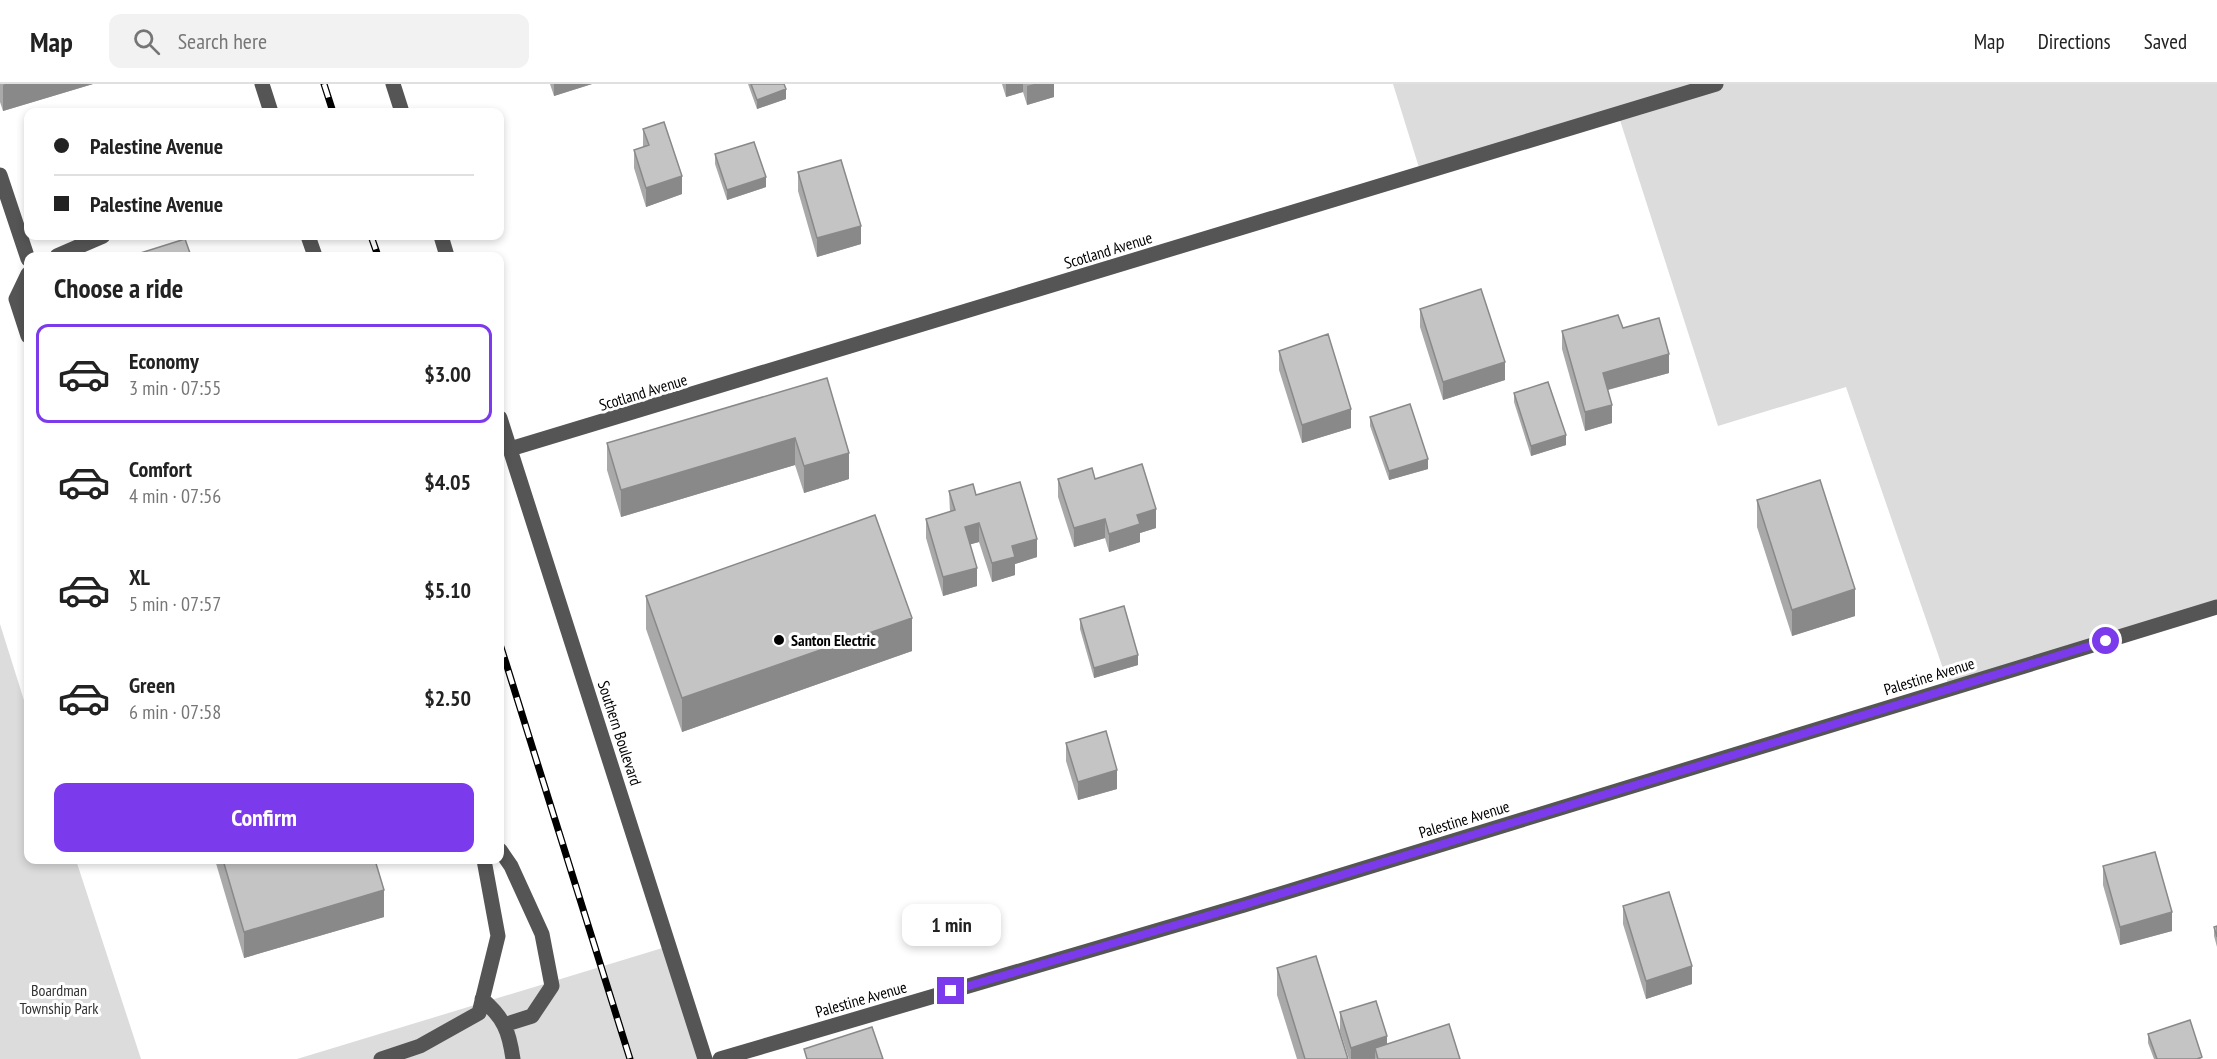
<!DOCTYPE html>
<html lang="en">
<head>
<meta charset="utf-8">
<style>
  :root { --surface:#fff; --page:#f2f2f2; --text:#222; --muted:#767676; --line:#e0e0e0; --accent:#7c3aed }
  body { margin:0; font-family:"PT Sans Narrow",sans-serif; background:var(--page); color:var(--text); height:100vh; display:flex; flex-direction:column; font-size:22px; white-space:nowrap }
  * { box-sizing:border-box; margin:0 }
  p { font-size:20px; color:var(--muted) }
  .icon { flex:none; width:33px; height:33px; fill:none; stroke:currentColor; stroke-width:2; stroke-linecap:round; stroke-linejoin:round }
  .map { position:relative; flex:1; overflow:hidden }
  .drawer { position:absolute; left:24px; top:168px; width:480px; height:612px; display:flex; flex-direction:column; background:var(--surface); border-radius:12px; box-shadow:0 3px 9px #0003 }
  .drawer>* { flex:none }
  .hud { position:absolute; left:24px; top:24px; width:480px; height:132px; border-radius:12px; box-shadow:0 3px 9px #0003; display:grid; align-content:center; height:132px; padding:0 30px; background:var(--surface) }
  .end { position:absolute; width:27px; height:27px; margin:-14px; border:8px solid #7c3aed; background:#fff; box-shadow:0 0 0 3px #fff }
  .from { border-radius:50% }
  .bubble { position:absolute; height:42px; border-radius:12px; background:var(--surface); box-shadow:0 3px 9px #0003; font-size:20px; font-weight:600; line-height:42px; text-align:center }
  .hud b { display:flex; align-items:center; gap:21px; height:57px; font-size:22px }
  .hud b+b { border-top:2px solid var(--line) }
  .hud i { width:15px; height:15px; background:var(--text) }
  ul { padding:0; list-style:none }
  li { display:flex; align-items:center; gap:18px; height:99px; margin:0 12px 9px; padding:0 18px; border:3px solid transparent; border-radius:12px }
  li div { flex:1 }
  li b { display:block; font-size:22px }
  li em { font-style:normal; font-weight:600 }
  li.active { border-color:var(--accent) }
  li>.icon { width:54px; height:54px; stroke-width:1.5 }
  h2 { padding:0 30px; font-size:27px; line-height:72px }
  .primary-button { display:flex; gap:12px; margin-top:auto; padding:12px 30px }
  .primary-button a { flex:1; height:69px; border-radius:12px; background:var(--accent); color:#fff; font-size:24px; font-weight:600; line-height:69px; text-align:center }
  header { display:flex; align-items:center; gap:36px; box-sizing:border-box; height:84px; padding:0 30px; background:var(--surface); border-bottom:2px solid var(--line) }
  header strong { font-size:28px }
  nav { display:flex; gap:33px; margin-inline-start:auto; font-size:21px }
  .search { width:420px; height:54px; background:var(--page); display:flex; align-items:center; gap:15px; box-sizing:border-box; padding:0 21px; border-radius:12px; color:var(--muted); font-size:22px }
  .map>svg:first-child { display:block }
  .green { fill:#dcdcdc }
  .lines { fill:none; stroke-linecap:round; stroke-linejoin:round }
  .minor { stroke:#555; stroke-width:15 }
  .rail-casing { stroke:#000; stroke-width:7 }
  .rail { stroke:#fff; stroke-width:4.5; stroke-dasharray:14; stroke-linecap:butt }
  .wall { fill:#a9a9a9 }
  .shaded-wall { fill:#898989 }
  .building { fill:#c4c4c4; stroke:#898989; stroke-width:1.5 }
  .route { stroke:#7c3aed; stroke-width:8 }
  .poi-dot { fill:#000; stroke:#fff; stroke-width:2 }
  .labels { text-anchor:middle; stroke-width:6; stroke-linejoin:round; paint-order:stroke }
  .street-label { font-size:16px; fill:#000; stroke:#fff }
  .poi-label { font-size:16px; font-weight:bold; fill:#000; stroke:#fff; text-anchor:start }
  .park-label { font-size:16px; fill:#333; stroke:#fff }
</style>
</head>
<body>
<header>
<strong>Map</strong>
<div class="search"><svg class="icon" aria-label="search" viewBox="0 0 24 24"><circle cx="10" cy="10" r="6"/><path d="M15 15l6 6"/></svg>Search here</div>
<nav><a>Map</a><a>Directions</a><a>Saved</a></nav>
</header>
<div class="map">
<svg width="2217" height="975" viewBox="0 0 2217 975">
  <rect width="100%" height="100%" fill="#fff"/>
  <!-- green -->
  <path class="green" d="M1393,0H2217V523L1950,605L1846,303L1718,342L1618,30L1421,90Z
    M0,540L28,629V776H76L141,975H0Z
    M669,862L705,975H297Z"/>
  <g class="lines">
    <!-- minor -->
    <path class="minor" d="M262,0L271,28
      M393,0L402,28
      M0,91L28,175
      M308,152L315,172
      M441,152L447,172
      M57,172L103,152
      M28,190L16,215L28,252
      M500,334L705,975
      M510,365L1716,0
      M500,766L511,782L542,850L552,902L532,932L504,941
      M482,915C504,934 509,947 513,975
      M381,975L420,962L479,929L498,852L484,776
      M720,975L1244,821L2217,523"/>
    <defs>
      <path id="rail" d="M324,0L333,28
        M371,152L378,172
        M500,560L630,975"/>
    </defs>
    <!-- rail casing -->
    <use href="#rail" class="rail-casing"/>
    <!-- rail -->
    <use href="#rail" class="rail"/>
  </g>
  <!-- wall -->
  <path class="wall" d="M0,0H93L3,27L0,18Z
    M550,0H592L554,12Z
    M748,0H784L786,15L757,25Z
    M1002,0H1054V13L1027,21L1023,8L1006,13Z
    M643,45L682,110L646,123L634,84V66L643,63Z
    M715,70L766,103L727,116L715,80Z
    M798,88L861,160L817,173L798,107Z
    M1420,225L1505,296L1443,316L1420,243Z
    M1623,244L1669,289L1608,306L1612,339L1585,347L1562,265V247Z
    M1279,267L1351,344L1302,359L1279,286Z
    M827,294L849,395L804,409L795,381L621,433L607,386V359Z
    M1514,309L1566,361L1531,372L1514,318Z
    M1370,333L1428,385L1389,396L1370,342Z
    M1058,395H1095L1156,444L1140,449V458L1109,468L1105,454L1074,463L1058,413Z
    M949,407L976,411L1037,473L1015,480V491L992,498L979,458L970,460L977,502L943,512L926,454V435L950,428Z
    M1757,416L1855,532L1792,552L1757,443Z
    M646,512L912,567L682,648L646,545Z
    M1080,535L1138,581L1094,594L1080,545Z
    M1066,659L1117,705L1078,716L1066,677Z
    M215,776H375L384,833L244,874Z
    M2103,782L2172,847L2120,861L2103,801Z
    M1623,822L1692,900L1646,915L1623,840Z
    M2217,842V863L2214,852V843Z
    M1277,884L1348,975H1297L1277,911Z
    M1340,928L1387,960L1460,975H1349L1340,947Z
    M2148,950L2202,975H2154L2148,959Z"/>
  <!-- shaded-wall -->
  <path class="shaded-wall" d="M5,0H93L3,27V1Z
    M554,0H592L554,12Z
    M1006,0H1023V8L1006,13Z
    M1034,0H1054V13L1027,21V2Z
    M786,5V15L757,25V16Z
    M682,92V110L646,123V104Z
    M766,93V103L727,116V106Z
    M861,142V160L817,173V154Z
    M1669,270V289L1603,307V289Z
    M1505,278V296L1443,316V298Z
    M1612,321V339L1585,347V328Z
    M1351,325V344L1302,359V341Z
    M1566,351V361L1531,372V362Z
    M795,354V381L621,433V406Z
    M849,369V395L804,409V382Z
    M1428,375V385L1389,396V387Z
    M1156,425V444L1140,449V458L1109,468V450L1137,431Z
    M1105,435V454L1074,463V444Z
    M979,439V458L965,462V443Z
    M1037,455V473L1015,480V491L992,498V479L1012,462Z
    M977,484V502L943,512V493Z
    M1855,505V532L1792,552V526Z
    M912,534V567L682,648V614Z
    M1138,571V581L1094,594V584Z
    M1117,686V705L1078,716V698Z
    M384,806V833L244,874V848Z
    M2172,828V847L2120,861V843Z
    M1692,882V900L1646,915V897Z
    M1387,952V970L1375,964V975H1351V964Z"/>
  <!-- building -->
  <path class="building" d="M751,0H784L786,5L757,16Z
    M664,38L682,92L646,104L634,66L649,61L643,45Z
    M754,58L766,93L727,106L715,70Z
    M841,76L861,142L817,154L798,88Z
    M185,155L191,172H131Z
    M1481,205L1505,278L1443,298L1420,225Z
    M1618,231L1623,244L1659,234L1669,270L1603,289L1612,321L1585,328L1562,247Z
    M1328,250L1351,325L1302,341L1279,267Z
    M827,294L849,369L804,382L795,354L621,406L607,359Z
    M1548,298L1566,351L1531,362L1514,309Z
    M1410,320L1428,375L1389,387L1370,333Z
    M1142,380L1156,425L1137,431L1140,440L1109,450L1105,435L1074,444L1058,395L1092,384L1095,395Z
    M1820,396L1855,505L1792,526L1757,416Z
    M1020,398L1037,455L1012,462L1015,473L992,479L979,439L965,443L977,484L943,493L926,435L955,426L949,407L973,400L976,411Z
    M875,431L912,534L682,614L646,512Z
    M1124,522L1138,571L1094,584L1080,535Z
    M1106,647L1117,686L1078,698L1066,659Z
    M2155,768L2172,828L2120,843L2103,782Z
    M223,776H375L384,806L244,848Z
    M1669,808L1692,882L1646,897L1623,822Z
    M2217,842V853L2214,843Z
    M1316,872L1348,975H1305L1277,884Z
    M1376,917L1387,952L1351,964L1340,928Z
    M2190,936L2202,973L2197,975H2157L2148,950Z
    M1449,940L1460,975H1378L1375,964Z
    M872,943L883,975H807L804,965Z"/>
  <g class="lines">
    <!-- route -->
    <path class="route" d="M951,907L1244,821L2106,557"/>
  </g>
  <!-- markers -->
  <circle class="poi-dot" cx="779" cy="556" r="6"/>
  <g class="labels">
    <!-- street labels -->
    <g class="street-label">
      <text transform="translate(1108 166) rotate(-17)" y="6">Scotland Avenue</text>
      <text transform="translate(643 308) rotate(-17)" y="6">Scotland Avenue</text>
      <text transform="translate(1929 592) rotate(-17)" y="6">Palestine Avenue</text>
      <text transform="translate(620 649) rotate(72)" y="6">Southern Boulevard</text>
      <text transform="translate(1464 735) rotate(-17)" y="6">Palestine Avenue</text>
      <text transform="translate(861 915) rotate(-16)" y="6">Palestine Avenue</text>
    </g>
    <!-- poi labels -->
    <g class="poi-label">
      <text x="791" y="562">Santon Electric</text>
    </g>
    <!-- park labels -->
    <g class="park-label">
      <text x="59" y="912">Boardman<tspan x="59" dy="18">Township Park</tspan></text>
    </g>
  </g>
</svg>
<i class="end from" style="left:2106px;top:557px"></i>
<i class="end" style="left:951px;top:907px"></i>
<div class="bubble" style="left:902px;top:820px;width:99px">1 min</div>
<div class="hud">
<b><i class="from"></i>Palestine Avenue</b>
<b><i></i>Palestine Avenue</b>
</div>
<section class="drawer">
<h2>Choose a ride</h2>
<ul>
<li class="active"><svg class="icon" aria-label="car" viewBox="0 0 24 24"><path d="M5 17H2v-5l4-1 3-4h7l3 4 3 1v5h-3M9 17h6M6 11h13"/><circle cx="7" cy="17" r="2"/><circle cx="17" cy="17" r="2"/></svg><div><b>Economy</b><p>3 min · 07:55</p></div><em>$3.00</em></li>
<li><svg class="icon" aria-label="car" viewBox="0 0 24 24"><path d="M5 17H2v-5l4-1 3-4h7l3 4 3 1v5h-3M9 17h6M6 11h13"/><circle cx="7" cy="17" r="2"/><circle cx="17" cy="17" r="2"/></svg><div><b>Comfort</b><p>4 min · 07:56</p></div><em>$4.05</em></li>
<li><svg class="icon" aria-label="car" viewBox="0 0 24 24"><path d="M5 17H2v-5l4-1 3-4h7l3 4 3 1v5h-3M9 17h6M6 11h13"/><circle cx="7" cy="17" r="2"/><circle cx="17" cy="17" r="2"/></svg><div><b>XL</b><p>5 min · 07:57</p></div><em>$5.10</em></li>
<li><svg class="icon" aria-label="car" viewBox="0 0 24 24"><path d="M5 17H2v-5l4-1 3-4h7l3 4 3 1v5h-3M9 17h6M6 11h13"/><circle cx="7" cy="17" r="2"/><circle cx="17" cy="17" r="2"/></svg><div><b>Green</b><p>6 min · 07:58</p></div><em>$2.50</em></li>
</ul>
<div class="primary-button"><a>Confirm</a></div>
</section>
</div>
</body>
</html>
